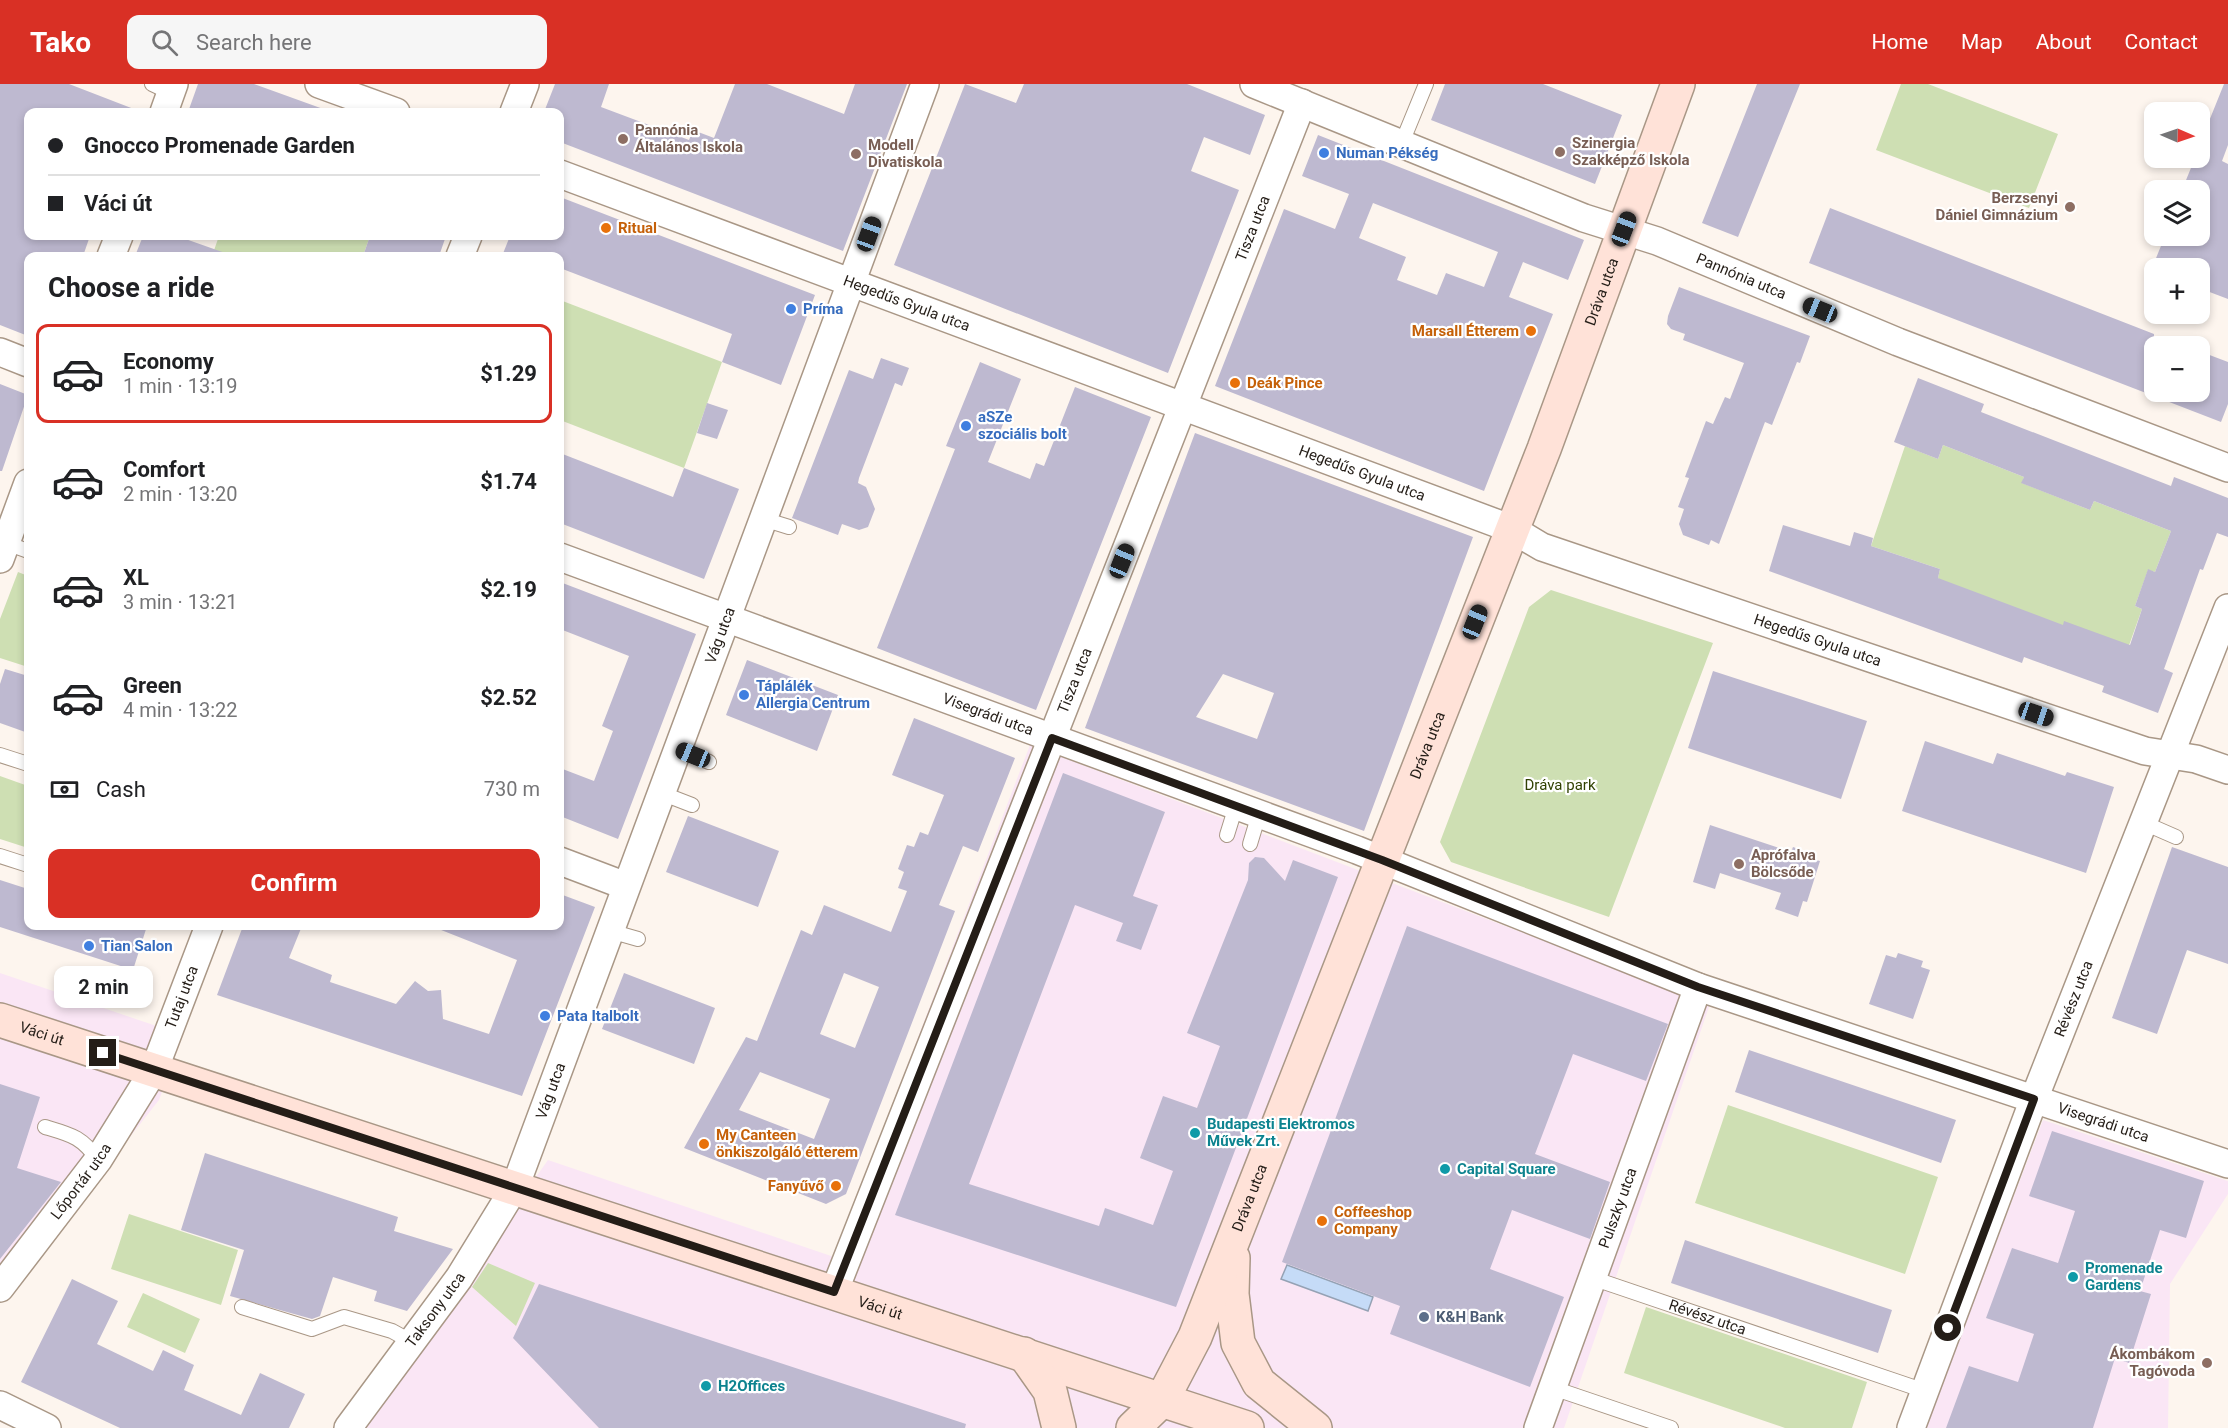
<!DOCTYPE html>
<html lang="en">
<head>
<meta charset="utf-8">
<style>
  :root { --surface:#fff; --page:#f6f6f6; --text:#202124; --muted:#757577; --line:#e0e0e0; --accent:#d93025 }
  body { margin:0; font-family:Roboto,sans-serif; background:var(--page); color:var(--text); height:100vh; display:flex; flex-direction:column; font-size:22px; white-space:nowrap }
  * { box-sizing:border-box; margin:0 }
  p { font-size:20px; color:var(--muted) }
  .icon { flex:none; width:33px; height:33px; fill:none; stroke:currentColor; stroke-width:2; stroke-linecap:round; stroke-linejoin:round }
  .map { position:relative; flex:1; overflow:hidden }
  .side { position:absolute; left:24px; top:168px; width:540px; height:678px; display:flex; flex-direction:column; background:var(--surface); border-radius:12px; box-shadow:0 3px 9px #0003 }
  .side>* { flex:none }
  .top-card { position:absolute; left:24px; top:24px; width:540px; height:132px; border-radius:12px; box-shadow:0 3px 9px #0003; display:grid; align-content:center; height:132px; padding:0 24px; background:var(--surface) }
  .needle { width:39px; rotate:92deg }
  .fabs { position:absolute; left:2144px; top:18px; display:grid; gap:12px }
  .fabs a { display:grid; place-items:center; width:66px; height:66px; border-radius:12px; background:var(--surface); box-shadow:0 3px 9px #0003; font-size:30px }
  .end { position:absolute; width:27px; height:27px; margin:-14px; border:8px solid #241d17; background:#fff; box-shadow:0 0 0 3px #fff }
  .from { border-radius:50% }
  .bubble { position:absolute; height:42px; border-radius:12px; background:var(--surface); box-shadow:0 3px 9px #0003; font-size:20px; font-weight:700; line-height:42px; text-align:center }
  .car { position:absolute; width:18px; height:36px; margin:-18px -9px; border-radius:8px; box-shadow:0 0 4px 2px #0007; background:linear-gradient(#222 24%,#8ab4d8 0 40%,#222 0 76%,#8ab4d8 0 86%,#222 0) }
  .top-card b { display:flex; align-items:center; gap:21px; height:57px; font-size:22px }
  .top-card b+b { border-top:2px solid var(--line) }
  .top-card i { width:15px; height:15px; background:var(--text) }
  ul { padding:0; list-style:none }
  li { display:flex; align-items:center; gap:18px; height:99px; margin:0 12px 9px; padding:0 12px; border:3px solid transparent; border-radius:12px }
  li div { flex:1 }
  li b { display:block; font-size:22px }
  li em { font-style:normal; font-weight:700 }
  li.selected { border-color:var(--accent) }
  li>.icon { width:54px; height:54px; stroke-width:1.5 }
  h2 { padding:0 24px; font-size:27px; line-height:72px }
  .pay { display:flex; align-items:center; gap:15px; height:66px; padding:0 24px; font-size:22px }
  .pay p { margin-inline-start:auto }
  .cta { display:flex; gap:12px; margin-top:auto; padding:12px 24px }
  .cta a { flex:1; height:69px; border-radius:12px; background:var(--accent); color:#fff; font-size:24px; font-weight:700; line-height:69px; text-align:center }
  header { display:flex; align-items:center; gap:36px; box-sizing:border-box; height:84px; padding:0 30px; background:var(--accent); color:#fff }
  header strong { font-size:28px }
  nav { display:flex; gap:33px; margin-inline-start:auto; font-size:21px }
  .search { width:420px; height:54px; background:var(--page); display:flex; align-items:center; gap:15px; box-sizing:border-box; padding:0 21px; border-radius:12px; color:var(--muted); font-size:22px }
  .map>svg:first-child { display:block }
  .commercial { fill:#fae6f5 }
  .green { fill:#cedfb3 }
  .water { fill:#c5dbf7; stroke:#95a2b4; stroke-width:1.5 }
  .building { fill:#beb9d0; fill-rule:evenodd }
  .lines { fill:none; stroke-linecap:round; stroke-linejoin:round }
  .lane-casing { stroke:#a99786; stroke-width:16 }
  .street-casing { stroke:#a99786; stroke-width:30 }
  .secondary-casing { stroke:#a99786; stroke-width:36 }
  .lane { stroke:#fff; stroke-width:14 }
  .street { stroke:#fff; stroke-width:27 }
  .secondary { stroke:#ffe2d8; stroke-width:33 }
  .route { stroke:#241d17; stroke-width:8 }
  .education-dot { fill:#8d6e63; stroke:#fff; stroke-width:2 }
  .shop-dot { fill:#3f7fe0; stroke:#fff; stroke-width:2 }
  .food-dot { fill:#e8710a; stroke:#fff; stroke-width:2 }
  .culture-dot { fill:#0f9aa8; stroke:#fff; stroke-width:2 }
  .service-dot { fill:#5c6f8a; stroke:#fff; stroke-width:2 }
  .labels { text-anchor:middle; stroke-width:4.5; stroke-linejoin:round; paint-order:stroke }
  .education-label { font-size:15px; font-weight:bold; fill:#785e54; stroke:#fff; text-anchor:start }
  .shop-label { font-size:15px; font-weight:bold; fill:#366cbe; stroke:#fff; text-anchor:start }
  .food-label { font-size:15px; font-weight:bold; fill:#c56008; stroke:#fff; text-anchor:start }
  .street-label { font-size:15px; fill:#241d17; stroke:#fff }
  .park-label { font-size:15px; fill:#304102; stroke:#fff }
  .culture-label { font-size:15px; font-weight:bold; fill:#0d838f; stroke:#fff; text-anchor:start }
  .service-label { font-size:15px; font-weight:bold; fill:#4e5e75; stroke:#fff; text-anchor:start }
</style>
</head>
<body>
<header>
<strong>Tako</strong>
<div class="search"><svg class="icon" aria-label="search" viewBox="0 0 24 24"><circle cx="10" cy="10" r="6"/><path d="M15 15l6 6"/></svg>Search here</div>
<nav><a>Home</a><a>Map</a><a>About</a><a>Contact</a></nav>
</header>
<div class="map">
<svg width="2228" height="1344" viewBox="0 0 2228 1344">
  <rect width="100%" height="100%" fill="#fdf5ee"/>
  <!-- commercial -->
  <path class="commercial" d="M1030,661L1710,920L1564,1344H358L548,1076L834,1173Z
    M0,889L183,951L159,1016L0,1218Z
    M2043,1036L2228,1097V1110L2170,1200L2168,1344H1925Z"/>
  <!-- green -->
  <path class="green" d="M1901,0H1928L2058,50L2029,124L1876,66Z
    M219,152H370L363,172H212Z
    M560,216L722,278L684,384L560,336Z
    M1943,361L2024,393L2022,399L2090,426L2094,417L2171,447L2155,488L2148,486L2135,522L2142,525L2127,567L2048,582L1938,494L1940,485L1871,462L1905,362L1938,375Z
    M18,488L28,492V583L0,574V535Z
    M1551,506L1713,559L1609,833L1451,778L1440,758L1529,523Z
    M0,692L28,702V764L0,755Z
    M1728,1021L1938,1093L1905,1190L1695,1119Z
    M129,1130L238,1166L221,1221L111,1185Z
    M488,1179L535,1199L516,1242L472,1203Z
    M143,1209L200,1235L185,1269L127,1243Z
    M1646,1223L1867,1298L1852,1344H1785L1624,1289Z"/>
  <!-- water -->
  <path class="water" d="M1287,1181L1373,1213L1368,1227L1281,1195Z"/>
  <!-- building -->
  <path class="building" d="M0,0H69L139,27L28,28V152H90L83,172H28V252L0,241Z
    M198,0H254L326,26L325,28H188Z
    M555,0H609L601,23L689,56L693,46L714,54L735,0H767L844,30L855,0H907L843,167L560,58V28H544Z
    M965,0L1016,19L1024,0H1187L1265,31L1250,71L1204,53L1191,87L1239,106L1168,289L894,181Z
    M1445,0H1543L1622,31L1595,100L1431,36Z
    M1757,0H1800L1738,153L1702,139Z
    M2224,0H2228V61L2222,77L2228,80V215L2199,204V184H2152L2165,152H2199V106H2182L2195,74H2199V62Z
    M1318,51L1584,156L1568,196L1523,178L1509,213L1553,230L1484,407L1215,302L1284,125L1335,145L1349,110L1302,92ZM1373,119L1498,168L1484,203L1446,189L1437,211L1397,196L1406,173L1359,154Z
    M560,113L815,211L781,301L722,278L732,250L560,184V172H502L510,152H560Z
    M1830,124L2154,250V308H2199V267L2228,278V320L2221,338L1809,179Z
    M143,152H177L228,170L227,172H135Z
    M370,152H446L439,172H363Z
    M1679,203L1810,252L1800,279L1797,278L1772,341L1765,338L1719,460L1711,456L1709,461L1683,451L1679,440L1684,425L1678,423L1689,394L1685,393L1706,337L1713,340L1725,313L1730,315L1744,279L1683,256L1685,250L1671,245L1667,240L1668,232Z
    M881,274L909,284L902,302L895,299L859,394L858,399L866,403L875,425L868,443L859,446L842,440L838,451L792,434L849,286L873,295Z
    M980,278L1021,295L988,378L1030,395L1036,379L1044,382L1075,303L1151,333L1036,626L877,564L955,365L946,362Z
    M1918,294L1984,320L1981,328L2171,402L2174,393L2228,414V453L2217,449L2203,486L2200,485L2164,585L2173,589L2158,629L2102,608L2104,602L2024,573L2022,579L1769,487L1783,441L1850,462L1854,448L1873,454L1871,462L1940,485L1938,494L2063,541L2064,537L2130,561L2142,525L2135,522L2148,485L2155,488L2171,447L2094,417L2090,426L2021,399L2024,393L1943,361L1938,375L1894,358Z
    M0,300L28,311L2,387H0Z
    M707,319L728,326L717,355L697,349Z
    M1195,349L1473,453L1364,747L1085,644ZM1223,590L1274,609L1257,655L1196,633Z
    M560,369L673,413L684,384L739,405L704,495L560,439Z
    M560,498L696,550L618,755L560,732V684L594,697L613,647L602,642L629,572L560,545Z
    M747,576L838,611L817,667L726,631Z
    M5,585L28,592V649L0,639V600Z
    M1713,587L1867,637L1841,715L1688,664Z
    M914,634L1015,674L978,768L963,762L939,821L955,827L846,1110L826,1120L684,1064L746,953L757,957L801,846L812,851L824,821L891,848L907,807L898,804L904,788L898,785L907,761L914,763L920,748L928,751L944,711L892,691ZM844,889L879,903L855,964L820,950ZM760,988L830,1015L814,1055L739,1026Z
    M1925,657L1993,680L1997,669L2065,692L2067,688L2114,703L2086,789L1902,727Z
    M1063,689L1165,728L1133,812L1158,821L1141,866L1116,857L1123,839L1075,821L969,1100L1099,1142L1105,1124L1153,1141L1173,1087L1140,1074L1163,1012L1197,1024L1220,962L1187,949L1248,796L1249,779L1255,773L1264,774L1285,797L1293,776L1338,793L1176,1223L895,1131Z
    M688,732L779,767L758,823L666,788Z
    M1710,741L1791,768L1793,763L1810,769L1808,774L1820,777L1807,818L1803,817L1798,833L1775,825L1781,809L1720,789L1715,805L1693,798Z
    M2172,763L2228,783V880L2187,866L2157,950L2112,934Z
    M0,796L28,805V842H147L133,886L0,843Z
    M560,810L595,823L522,1012L217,911L243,842H302L289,874L332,891L330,898L396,920L415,897L428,907L441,906L443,935L489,950L517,876L431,842H560Z
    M1407,842L1668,940L1646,997L1573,970L1535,1070L1610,1098L1590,1155L1512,1126L1490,1185L1564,1213L1530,1303L1390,1250L1400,1222L1282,1178Z
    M1898,869L1923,877L1921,883L1930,886L1913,935L1869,920L1886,871L1896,874Z
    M624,889L715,924L694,980L602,945Z
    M1749,966L1956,1036L1941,1079L1735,1008Z
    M0,1000L40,1013L17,1084L61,1098L0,1175Z
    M2052,1047L2204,1097L2186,1154L2160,1146L2140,1207L2151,1210L2129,1279L2115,1274L2093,1344H1946L1969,1282L2018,1298L2034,1250L1986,1234L2012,1164L2058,1179L2075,1127L2029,1112Z
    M205,1069L398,1133L394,1147L453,1165L407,1227L374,1217L377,1207L333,1193L320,1232L312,1235L230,1212L244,1166L181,1146Z
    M1685,1156L1892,1226L1878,1269L1671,1199Z
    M72,1195L118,1217L97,1260L153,1287L163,1266L194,1281L184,1306L241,1331L260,1289L305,1310L289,1344H120L21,1298Z
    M539,1200L966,1340L965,1344H599L513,1254Z"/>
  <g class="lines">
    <defs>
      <g id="lane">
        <path d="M152,0L171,9"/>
        <path d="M1401,61L1426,0"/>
        <path d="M763,435L789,443"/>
        <path d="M6,459L28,467"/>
        <path d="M678,665L709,678"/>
        <path d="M0,671L28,680"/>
        <path d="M661,709L692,721"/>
        <path d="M2144,739L2176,753"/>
        <path d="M1227,751L1236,722"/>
        <path d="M1250,760L1259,730"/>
        <path d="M0,772L28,781"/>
        <path d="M610,847L638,855"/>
        <path d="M45,1043C72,1051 82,1053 98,1076"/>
        <path id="s1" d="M1592,1194L1925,1307"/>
        <path d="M242,1223L312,1245L344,1233L392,1247L412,1258"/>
        <path d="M1553,1304L1671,1344"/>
      </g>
      <g id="street">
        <path d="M319,0L396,28"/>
        <path id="s2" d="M1254,0L1584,134L1657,157L1898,258L2228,384"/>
        <path d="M164,28L174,0"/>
        <path d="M514,28L525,0"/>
        <path id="s3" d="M560,90L1512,445L1542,463L2145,667L2196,675L2228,686"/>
        <path d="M111,172L119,152"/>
        <path d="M460,172L468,152"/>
        <path d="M0,268L28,279"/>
        <path id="s4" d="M560,473L1357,766L1698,903L2228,1080"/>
        <path d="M0,475L28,399"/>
        <path d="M560,777L626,802"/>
        <path id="s5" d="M0,1204L98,1076L154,986L209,842"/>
        <path id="s6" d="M834,1208L1302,19"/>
        <path d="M0,1321L47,1344"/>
        <path id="s7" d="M348,1344L459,1194L515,1103L925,0"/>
        <path id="s8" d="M1538,1344L1698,903"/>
        <path id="s9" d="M1911,1344L2034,1015L2228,524"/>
      </g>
      <g id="secondary">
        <path id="s10" d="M0,936L1247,1344"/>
        <path d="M1233,1174L1232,1210L1238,1259L1259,1299L1315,1344"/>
        <path d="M1024,1270L1050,1307L1059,1344"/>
        <path id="s11" d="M1133,1344L1162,1316L1195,1253L1544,365L1678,0"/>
      </g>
    </defs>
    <!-- lane casing -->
    <use href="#lane" class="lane-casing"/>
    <!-- street casing -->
    <use href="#street" class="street-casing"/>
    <!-- secondary casing -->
    <use href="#secondary" class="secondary-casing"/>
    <!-- lane -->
    <use href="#lane" class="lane"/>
    <!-- street -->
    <use href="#street" class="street"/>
    <!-- secondary -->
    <use href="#secondary" class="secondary"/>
  </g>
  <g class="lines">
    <!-- route -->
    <path class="route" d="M103,969L834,1208L1052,654L1382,776L1698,903L2034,1015L1948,1244"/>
  </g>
  <!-- markers -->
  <g class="education-dot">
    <circle cx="623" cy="55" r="6"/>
    <circle cx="1560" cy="68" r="6"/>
    <circle cx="856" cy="70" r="6"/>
    <circle cx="2070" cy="123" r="6"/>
    <circle cx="1739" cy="780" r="6"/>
    <circle cx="2207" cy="1279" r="6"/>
  </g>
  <g class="shop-dot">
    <circle cx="1324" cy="69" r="6"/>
    <circle cx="791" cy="225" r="6"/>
    <circle cx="966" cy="342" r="6"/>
    <circle cx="744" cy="611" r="6"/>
    <circle cx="89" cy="862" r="6"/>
    <circle cx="545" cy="932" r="6"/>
  </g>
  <g class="food-dot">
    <circle cx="606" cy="144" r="6"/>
    <circle cx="1531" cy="247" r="6"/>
    <circle cx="1235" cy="299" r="6"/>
    <circle cx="704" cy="1060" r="6"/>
    <circle cx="836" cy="1102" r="6"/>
    <circle cx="1322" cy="1137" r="6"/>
  </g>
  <g class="culture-dot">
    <circle cx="1195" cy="1049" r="6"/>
    <circle cx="1445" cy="1085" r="6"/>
    <circle cx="2073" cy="1193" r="6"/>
    <circle cx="706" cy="1302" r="6"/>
  </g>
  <circle class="service-dot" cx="1424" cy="1233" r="6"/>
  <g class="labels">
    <!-- education labels -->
    <g class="education-label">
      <text x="635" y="51">Pannónia<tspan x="635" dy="17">Általános Iskola</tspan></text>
      <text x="1572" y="64">Szinergia<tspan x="1572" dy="17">Szakképző Iskola</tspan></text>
      <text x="868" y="66">Modell<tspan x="868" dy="17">Divatiskola</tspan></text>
      <text x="2058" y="119" text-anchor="end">Berzsenyi<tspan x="2058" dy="17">Dániel Gimnázium</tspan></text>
      <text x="1751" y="776">Aprófalva<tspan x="1751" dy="17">Bölcsőde</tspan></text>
      <text x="2195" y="1275" text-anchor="end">Ákombákom<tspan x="2195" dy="17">Tagóvoda</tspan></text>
    </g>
    <!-- shop labels -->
    <g class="shop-label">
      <text x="1336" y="74">Numan Pékség</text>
      <text x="803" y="230">Príma</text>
      <text x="978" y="338">aSZe<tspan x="978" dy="17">szociális bolt</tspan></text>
      <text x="756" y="607">Táplálék<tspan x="756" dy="17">Allergia Centrum</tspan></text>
      <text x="101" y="867">Tian Salon</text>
      <text x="557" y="937">Pata Italbolt</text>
    </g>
    <!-- food labels -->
    <g class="food-label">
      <text x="618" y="149">Ritual</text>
      <text x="1519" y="252" text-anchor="end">Marsall Étterem</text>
      <text x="1247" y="304">Deák Pince</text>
      <text x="716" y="1056">My Canteen<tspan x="716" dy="17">önkiszolgáló étterem</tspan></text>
      <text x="824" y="1107" text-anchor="end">Fanyűvő</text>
      <text x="1334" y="1133">Coffeeshop<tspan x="1334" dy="17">Company</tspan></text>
    </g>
    <!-- street labels -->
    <g class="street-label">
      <text dy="5" stroke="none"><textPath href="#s6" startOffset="1143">Tisza utca</textPath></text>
      <text dy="5" stroke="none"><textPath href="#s2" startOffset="524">Pannónia utca</textPath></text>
      <text dy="5" stroke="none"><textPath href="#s11" startOffset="1233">Dráva utca</textPath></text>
      <text dy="5" stroke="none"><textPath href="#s3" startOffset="370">Hegedűs Gyula utca</textPath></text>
      <text dy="5" stroke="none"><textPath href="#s3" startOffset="856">Hegedűs Gyula utca</textPath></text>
      <text dy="5" stroke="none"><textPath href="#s7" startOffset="882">Vág utca</textPath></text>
      <text dy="5" stroke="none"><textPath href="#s3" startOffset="1342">Hegedűs Gyula utca</textPath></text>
      <text dy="5" stroke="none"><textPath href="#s6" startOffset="657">Tisza utca</textPath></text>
      <text dy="5" stroke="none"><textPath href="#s4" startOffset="456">Visegrádi utca</textPath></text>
      <text dy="5" stroke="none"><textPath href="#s11" startOffset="747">Dráva utca</textPath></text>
      <text dy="5" stroke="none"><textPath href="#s5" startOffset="345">Tutaj utca</textPath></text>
      <text dy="5" stroke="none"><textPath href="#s9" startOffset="459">Révész utca</textPath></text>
      <text dy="5" stroke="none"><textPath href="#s10" startOffset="44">Váci út</textPath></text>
      <text dy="5" stroke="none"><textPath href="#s7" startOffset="396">Vág utca</textPath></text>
      <text dy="5" stroke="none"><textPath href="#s4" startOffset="1644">Visegrádi utca</textPath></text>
      <text dy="5" stroke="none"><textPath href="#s5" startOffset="134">Lőportár utca</textPath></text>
      <text dy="5" stroke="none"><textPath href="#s11" startOffset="261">Dráva utca</textPath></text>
      <text dy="5" stroke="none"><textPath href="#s8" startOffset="234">Pulszky utca</textPath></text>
      <text dy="5" stroke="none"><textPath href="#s10" startOffset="926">Váci út</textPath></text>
      <text dy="5" stroke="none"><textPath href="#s7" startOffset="147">Taksony utca</textPath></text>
      <text dy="5" stroke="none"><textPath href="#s1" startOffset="122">Révész utca</textPath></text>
    </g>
    <!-- park labels -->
    <g class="park-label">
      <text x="1560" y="706">Dráva park</text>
    </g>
    <!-- culture labels -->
    <g class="culture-label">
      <text x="1207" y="1045">Budapesti Elektromos<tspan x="1207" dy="17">Művek Zrt.</tspan></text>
      <text x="1457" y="1090">Capital Square</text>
      <text x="2085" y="1189">Promenade<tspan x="2085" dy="17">Gardens</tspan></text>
      <text x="718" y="1307">H2Offices</text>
    </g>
    <!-- service labels -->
    <g class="service-label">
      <text x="1436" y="1238">K&amp;H Bank</text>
    </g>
  </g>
</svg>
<div class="fabs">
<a><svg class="needle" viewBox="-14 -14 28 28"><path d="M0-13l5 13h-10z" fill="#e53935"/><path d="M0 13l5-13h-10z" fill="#757577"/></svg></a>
<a><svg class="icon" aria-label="layers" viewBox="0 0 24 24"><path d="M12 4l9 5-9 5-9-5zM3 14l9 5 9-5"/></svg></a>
<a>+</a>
<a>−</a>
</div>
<i class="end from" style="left:1948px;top:1244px"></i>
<i class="end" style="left:103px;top:969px"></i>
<div class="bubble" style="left:54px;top:882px;width:99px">2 min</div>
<i class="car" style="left:1624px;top:145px;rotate:21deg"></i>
<i class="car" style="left:869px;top:150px;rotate:20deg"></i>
<i class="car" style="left:1820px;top:226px;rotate:292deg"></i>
<i class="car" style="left:1122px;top:477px;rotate:22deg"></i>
<i class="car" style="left:1475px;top:538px;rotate:22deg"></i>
<i class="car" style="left:2036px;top:630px;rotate:109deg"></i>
<i class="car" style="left:693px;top:671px;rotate:292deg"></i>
<div class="top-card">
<b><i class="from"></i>Gnocco Promenade Garden</b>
<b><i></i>Váci út</b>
</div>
<section class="side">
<h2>Choose a ride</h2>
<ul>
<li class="selected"><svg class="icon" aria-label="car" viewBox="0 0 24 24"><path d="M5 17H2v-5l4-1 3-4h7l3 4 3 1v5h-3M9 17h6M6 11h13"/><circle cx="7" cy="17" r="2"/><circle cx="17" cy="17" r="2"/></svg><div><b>Economy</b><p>1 min · 13:19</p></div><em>$1.29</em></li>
<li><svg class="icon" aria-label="car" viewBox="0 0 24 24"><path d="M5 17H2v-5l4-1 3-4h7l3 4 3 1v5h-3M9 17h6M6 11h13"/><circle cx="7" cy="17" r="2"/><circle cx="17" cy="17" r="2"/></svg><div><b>Comfort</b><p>2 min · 13:20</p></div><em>$1.74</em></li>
<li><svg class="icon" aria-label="car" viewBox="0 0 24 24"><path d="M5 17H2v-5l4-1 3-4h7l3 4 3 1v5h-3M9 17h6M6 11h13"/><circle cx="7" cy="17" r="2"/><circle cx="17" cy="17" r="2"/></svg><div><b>XL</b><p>3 min · 13:21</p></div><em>$2.19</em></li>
<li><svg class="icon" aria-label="car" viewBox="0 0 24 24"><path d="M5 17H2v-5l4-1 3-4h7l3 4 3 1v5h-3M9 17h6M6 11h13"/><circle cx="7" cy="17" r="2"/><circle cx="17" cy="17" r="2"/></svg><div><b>Green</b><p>4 min · 13:22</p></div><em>$2.52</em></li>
</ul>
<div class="pay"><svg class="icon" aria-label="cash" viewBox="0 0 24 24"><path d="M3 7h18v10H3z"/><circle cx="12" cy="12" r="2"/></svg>Cash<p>730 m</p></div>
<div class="cta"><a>Confirm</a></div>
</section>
</div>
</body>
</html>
